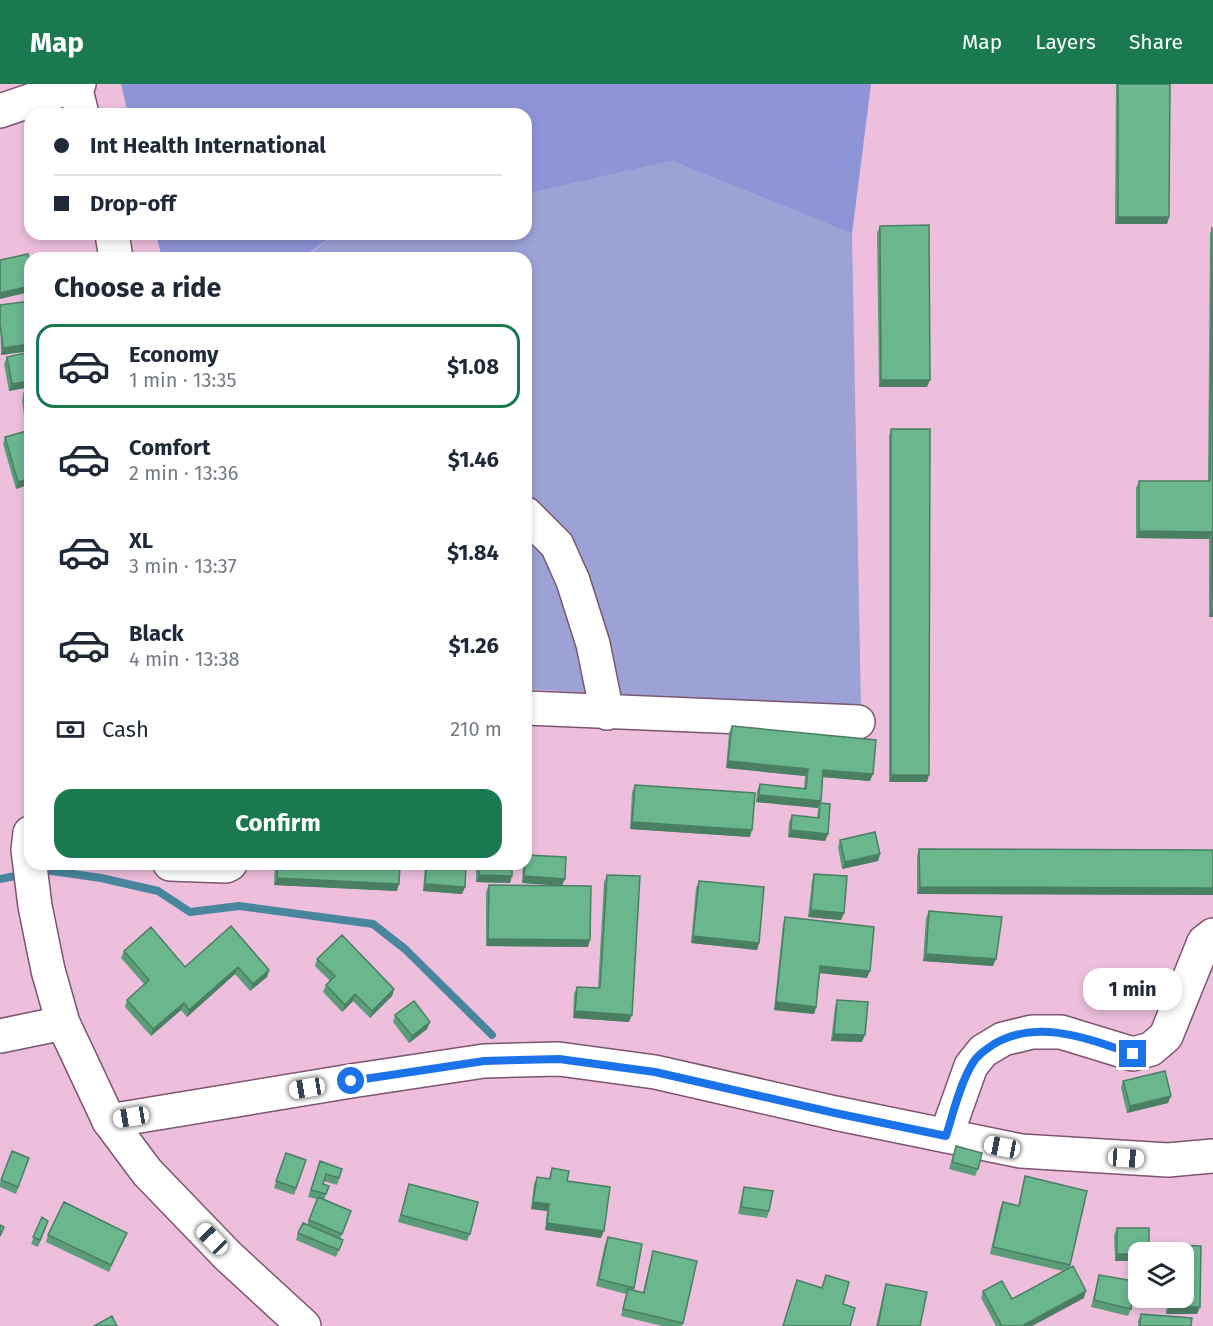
<!DOCTYPE html>
<html lang="en">
<head>
<meta charset="utf-8">
<style>
  :root { --surface:#fff; --page:#f2f2f3; --text:#1f2937; --muted:#747a83; --line:#e0e1e3; --accent:#1b7950 }
  body { margin:0; font-family:"Fira Sans",sans-serif; background:var(--page); color:var(--text); height:100vh; display:flex; flex-direction:column; font-size:22px; white-space:nowrap }
  * { box-sizing:border-box; margin:0 }
  p { font-size:20px; color:var(--muted) }
  .icon { flex:none; width:33px; height:33px; fill:none; stroke:currentColor; stroke-width:2; stroke-linecap:round; stroke-linejoin:round }
  .map { position:relative; flex:1; overflow:hidden }
  .side { position:absolute; left:24px; top:168px; width:508px; height:618px; display:flex; flex-direction:column; background:var(--surface); border-radius:18px; box-shadow:0 3px 9px #0003 }
  .side>* { flex:none }
  .hud { position:absolute; left:24px; top:24px; width:508px; height:132px; border-radius:18px; box-shadow:0 3px 9px #0003; display:grid; align-content:center; height:132px; padding:0 30px; background:var(--surface) }
  .controls { position:absolute; left:1128px; top:1158px; display:grid; gap:12px }
  .controls a { display:grid; place-items:center; width:66px; height:66px; border-radius:12px; background:var(--surface); box-shadow:0 3px 9px #0003; font-size:30px }
  .end { position:absolute; width:27px; height:27px; margin:-14px; border:8px solid #1a73e8; background:#fff; box-shadow:0 0 0 3px #fff }
  .from { border-radius:50% }
  .bubble { position:absolute; height:42px; border-radius:18px; background:var(--surface); box-shadow:0 3px 9px #0003; font-size:20px; font-weight:700; line-height:42px; text-align:center }
  .car { position:absolute; width:18px; height:36px; margin:-18px -9px; border-radius:8px; box-shadow:0 0 4px 2px #0007; background:linear-gradient(#fff 24%,#345 0 40%,#fff 0 76%,#345 0 86%,#fff 0) }
  .hud b { display:flex; align-items:center; gap:21px; height:57px; font-size:22px }
  .hud b+b { border-top:2px solid var(--line) }
  .hud i { width:15px; height:15px; background:var(--text) }
  ul { padding:0; list-style:none }
  li { display:flex; align-items:center; gap:18px; height:84px; margin:0 12px 9px; padding:0 18px; border:3px solid transparent; border-radius:18px }
  li div { flex:1 }
  li b { display:block; font-size:22px }
  li em { font-style:normal; font-weight:700 }
  li.selected { border-color:var(--accent) }
  li>.icon { width:54px; height:54px; stroke-width:1.5 }
  h2 { padding:0 30px; font-size:27px; line-height:72px }
  .pay { display:flex; align-items:center; gap:15px; height:66px; padding:0 30px; font-size:22px }
  .pay p { margin-inline-start:auto }
  .button { display:flex; gap:12px; margin-top:auto; padding:12px 30px }
  .button a { flex:1; height:69px; border-radius:18px; background:var(--accent); color:#fff; font-size:24px; font-weight:700; line-height:69px; text-align:center }
  header { display:flex; align-items:center; gap:36px; box-sizing:border-box; height:84px; padding:0 30px; background:var(--accent); color:#fff }
  header strong { font-size:28px }
  nav { display:flex; gap:33px; margin-inline-start:auto; font-size:21px }
  .map>svg:first-child { display:block }
  .green { fill:#9ca2d5 }
  .forest { fill:#8e95d7 }
  .lines { fill:none; stroke-linecap:round; stroke-linejoin:round }
  .stream { stroke:#48869d; stroke-width:8 }
  .minor-casing { stroke:#7c5570; stroke-width:36 }
  .major-casing { stroke:#7c5570; stroke-width:36 }
  .minor { stroke:#fff; stroke-width:33 }
  .major { stroke:#fff; stroke-width:33 }
  .wall { fill:#5b9d79 }
  .shaded-wall { fill:#4a7f63 }
  .building { fill:#6ab68d; stroke:#4a7f63; stroke-width:1.5 }
  .route { stroke:#1a73e8; stroke-width:8 }
</style>
</head>
<body>
<header>
<strong>Map</strong>
<nav><a>Map</a><a>Layers</a><a>Share</a></nav>
</header>
<div class="map">
<svg width="1213" height="1242" viewBox="0 0 1213 1242">
  <rect width="100%" height="100%" fill="#edbfdd"/>
  <!-- green -->
  <path class="green" d="M672,77L852,150L861,626L527,605L526,174H304L333,152L344,150H526L527,110Z"/>
  <!-- forest -->
  <path class="forest" d="M121,0H871L852,150L672,77L527,110L526,30H128Z
    M156,150H344L333,152L302,174H162Z"/>
  <g class="lines">
    <!-- stream -->
    <path class="stream" d="M36,787L45,786L101,794L158,807L190,828L239,822L373,840L405,865L492,951
      M0,795L24,790"/>
    <defs>
      <path id="minor" d="M526,430L557,461L573,497L593,560L607,629
        M526,624L858,638
        M170,780L226,782L230,780
        M109,1037L351,997L484,977L559,975L655,988L835,1029L1021,1067L1168,1076L1213,1072
        M946,1052L971,982L983,967L1003,955L1032,948H1061L1133,970L1151,965L1166,952L1204,858L1213,851"/>
      <path id="major" d="M75,2L82,30
        M0,27L79,0
        M112,150L116,174
        M30,749L28,766L35,822L48,886L63,939L109,1037L147,1088L228,1172L304,1242
        M0,952L63,939"/>
    </defs>
    <!-- minor casing -->
    <use href="#minor" class="minor-casing"/>
    <!-- major casing -->
    <use href="#major" class="major-casing"/>
    <!-- minor -->
    <use href="#minor" class="minor"/>
    <!-- major -->
    <use href="#major" class="major"/>
  </g>
  <!-- wall -->
  <path class="wall" d="M1116,0H1170L1169,133L1167,140H1115Z
    M880,142L927,303H879L877,149Z
    M1212,143L1213,533H1209V455L1136,454V404L1139,397H1208L1210,150Z
    M30,217V267L1,271L0,221Z
    M30,268V303L9,307L4,280L7,273Z
    M24,309L30,341H25L22,316Z
    M891,345L927,698H889V352Z
    M30,346V400L16,405L3,360L5,353Z
    M732,642L870,697L823,693L818,724L756,718L757,707L760,700L804,704L805,692L726,684L729,649Z
    M635,701L750,753L630,745L632,708Z
    M820,719L828,750L825,757L788,753L789,738L792,731L817,734L818,726Z
    M840,756L880,770L878,777L842,785L838,763Z
    M919,765L1213,766V811L917,810V772Z
    M275,780H400L397,807L274,801Z
    M425,780H466L465,803L462,810L423,807Z
    M476,780H512L510,799L476,798Z
    M523,780H526L562,801L588,863L486,862V808L489,801H559L522,799Z
    M814,790L844,829L841,836L808,833L812,797Z
    M607,791L629,938L573,934L574,910L577,903L598,904L604,798Z
    M699,797L759,859L757,866L691,859L696,804Z
    M929,827L993,882L923,877L926,834Z
    M785,833L867,894L820,889L816,923L814,930L774,926L783,840Z
    M231,842L269,886L267,893L250,907L235,890L187,933L181,926L151,952L125,923L127,916L144,900L121,874L124,867L185,883Z
    M317,875L394,905L392,912L370,934L353,917L342,928L323,908L326,901L330,897L315,882Z
    M837,916L862,958L831,957L835,923Z
    M395,931L430,938L427,945L409,959L393,938Z
    M1123,997L1168,1019L1127,1029L1121,1004Z
    M956,1062L978,1085L975,1092L949,1085Z
    M12,1067L29,1074L16,1110L0,1103V1099Z
    M286,1069L306,1076L294,1111L274,1104Z
    M320,1077L342,1085L337,1101L324,1097L323,1100L329,1102L324,1116L351,1127L340,1155L343,1156L336,1173L296,1156L298,1149L307,1141L317,1115L308,1113Z
    M552,1084L567,1097L601,1154L545,1146L547,1127L531,1125L534,1100L537,1093L549,1094Z
    M1025,1092L1070,1181L1069,1184L1084,1214L1032,1242H996L981,1214L983,1207L1012,1215L1063,1187L990,1170L1000,1125L1003,1118L1018,1122Z
    M409,1100L470,1150L467,1157L398,1138Z
    M744,1103L769,1127L767,1134L738,1130L742,1110Z
    M42,1133L46,1144L38,1163L31,1160Z
    M1117,1144H1149L1115,1177L1114,1151Z
    M127,1149L109,1188L46,1158L48,1151Z
    M608,1153L634,1204L633,1206L643,1208L651,1174L653,1167L683,1239L682,1242H662L621,1232L626,1210L596,1202L605,1160Z
    M1170,1161L1201,1162L1200,1223L1197,1230H1166L1167,1214H1184V1168H1167Z
    M1099,1191L1131,1225L1128,1232L1091,1223Z
    M886,1200L920,1242H876L884,1207Z
    M1141,1230L1191,1242H1138V1237Z"/>
  <!-- shaded-wall -->
  <path class="shaded-wall" d="M1118,133H1169L1167,140H1115Z
    M30,202V208L0,215V209Z
    M30,260V267L1,271L3,264Z
    M881,296H930L927,303H879Z
    M30,297V303L9,307L12,300Z
    M27,334H30V341H25Z
    M30,394V400L16,405L18,398Z
    M1139,447L1212,448L1209,455L1136,454Z
    M1211,526H1213V533H1209Z
    M728,677L808,685L805,692L726,684Z
    M823,686L873,690L870,697L821,693Z
    M891,691H929L927,698H889Z
    M759,711L821,717L818,724L756,718Z
    M632,738L752,746L750,753L630,745Z
    M791,746L828,750L825,757L788,753Z
    M880,770L878,777L842,785L845,778Z
    M479,791L512,792L510,799L476,798Z
    M524,792L565,795L562,802L522,799Z
    M277,794L399,800L397,807L274,801Z
    M425,800L465,803L462,810L423,807Z
    M920,803L1213,804V811L917,810Z
    M811,826L844,829L841,836L808,833Z
    M693,852L759,859L757,866L691,859Z
    M488,855L590,856L588,863L486,862Z
    M926,870L996,875L993,882L923,877Z
    M820,882L870,887L867,894L818,889Z
    M238,883L235,890L187,933L189,926Z
    M269,886L267,893L250,907L253,900Z
    M394,905L392,912L370,934L372,927Z
    M355,910L353,917L342,928L345,921Z
    M776,918L816,923L814,930L774,926Z
    M184,919L181,926L151,952L153,945Z
    M575,927L632,931L629,938L573,934Z
    M430,938L427,945L409,959L412,952Z
    M834,950L865,951L862,958L831,957Z
    M1171,1012L1168,1019L1127,1029L1130,1022Z
    M533,1118L549,1120L547,1127L531,1125Z
    M547,1139L604,1147L601,1154L545,1146Z
    M1117,1170H1138V1177H1115Z
    M1086,1207L1084,1214L1032,1242H1022Z
    M1169,1223H1200L1197,1230H1166Z"/>
  <!-- building -->
  <path class="building" d="M1118,0H1170L1169,133H1118Z
    M929,141L930,296H881L880,142Z
    M1212,143L1213,526H1211L1212,448L1139,447V397H1210Z
    M28,170L30,178V202L0,209V176Z
    M30,217V260L3,264L0,240V221Z
    M30,268V297L12,300L7,273Z
    M30,308V334H27L24,309Z
    M891,345H930L929,691H891Z
    M30,346V394L18,398L5,353Z
    M732,642L876,656L873,690L823,686L821,717L759,711L760,700L806,705L808,685L728,677Z
    M635,701L755,709L752,746L632,738Z
    M820,719L830,720L828,750L791,746L792,731L819,734Z
    M875,748L880,770L845,778L840,756Z
    M919,765L1213,766V804L920,803Z
    M526,771L566,773L565,795L524,792L525,780H526Z
    M278,780H400L399,800L277,794Z
    M427,780H466L465,803L425,800Z
    M478,780H512V792L479,791Z
    M814,790L847,792L844,829L811,826Z
    M607,791L640,792L632,931L575,927L577,903L600,904Z
    M699,797L764,803L759,859L693,852Z
    M489,801L591,802L590,856L488,855Z
    M929,827L1002,833L996,875L926,870Z
    M785,833L874,843L870,887L820,882L816,923L776,918Z
    M231,842L269,886L253,900L238,883L189,926L184,919L153,945L127,916L149,896L124,867L151,843L185,883Z
    M342,851L394,905L372,927L355,910L345,921L326,901L335,892L317,875Z
    M837,916L868,918L865,951L834,950Z
    M414,917L430,938L412,952L395,931Z
    M1165,987L1171,1012L1130,1022L1123,997Z
    M956,1062L982,1069L978,1085L952,1078Z
    M12,1067L29,1074L18,1103L1,1096Z
    M286,1069L306,1076L296,1104L276,1097Z
    M320,1077L342,1085L339,1094L326,1090L323,1100L329,1102L326,1110L311,1106Z
    M552,1084L569,1087L567,1097L610,1103L604,1147L547,1139L549,1120L533,1118L537,1093L550,1095Z
    M1025,1092L1087,1107L1070,1181L993,1163L1003,1118L1019,1122Z
    M409,1100L478,1118L470,1150L401,1131Z
    M744,1103L773,1107L769,1127L741,1123Z
    M318,1113L351,1127L342,1150L309,1136Z
    M64,1118L127,1149L111,1181L48,1151Z
    M42,1133L48,1137L40,1156L33,1153Z
    M303,1139L343,1156L339,1166L298,1149Z
    M0,1141L4,1143L0,1152Z
    M1117,1144H1149V1168H1138V1170H1117Z
    M608,1153L642,1160L634,1204L599,1195Z
    M1170,1161L1201,1162L1200,1223H1169V1214H1184V1168H1169Z
    M653,1167L697,1177L683,1239L623,1225L628,1205L644,1209Z
    M1073,1182L1086,1207L1022,1242H1002L983,1207L1002,1197L1012,1215Z
    M826,1191L849,1198L843,1220L855,1224L850,1242H783L797,1196L822,1204Z
    M1099,1191L1134,1197L1131,1225L1094,1216Z
    M886,1200L927,1208L920,1242H878Z
    M1141,1230L1192,1234L1191,1242H1140Z
    M112,1232L117,1242H94Z"/>
  <g class="lines">
    <!-- route -->
    <path class="route" d="M351,997L484,977L559,975L655,988L835,1029L946,1052C953,1030 959,1003 971,982C976,972 985,966 994,960C1038,934 1089,955 1133,970"/>
  </g>
</svg>
<div class="controls">
<a><svg class="icon" aria-label="layers" viewBox="0 0 24 24"><path d="M12 4l9 5-9 5-9-5zM3 14l9 5 9-5"/></svg></a>
</div>
<i class="end from" style="left:351px;top:997px"></i>
<i class="end" style="left:1133px;top:970px"></i>
<div class="bubble" style="left:1083px;top:884px;width:99px">1 min</div>
<i class="car" style="left:307px;top:1004px;rotate:261deg"></i>
<i class="car" style="left:131px;top:1033px;rotate:261deg"></i>
<i class="car" style="left:1002px;top:1063px;rotate:281deg"></i>
<i class="car" style="left:1126px;top:1074px;rotate:94deg"></i>
<i class="car" style="left:212px;top:1155px;rotate:316deg"></i>
<div class="hud">
<b><i class="from"></i>Int Health International</b>
<b><i></i>Drop-off</b>
</div>
<section class="side">
<h2>Choose a ride</h2>
<ul>
<li class="selected"><svg class="icon" aria-label="car" viewBox="0 0 24 24"><path d="M5 17H2v-5l4-1 3-4h7l3 4 3 1v5h-3M9 17h6M6 11h13"/><circle cx="7" cy="17" r="2"/><circle cx="17" cy="17" r="2"/></svg><div><b>Economy</b><p>1 min · 13:35</p></div><em>$1.08</em></li>
<li><svg class="icon" aria-label="car" viewBox="0 0 24 24"><path d="M5 17H2v-5l4-1 3-4h7l3 4 3 1v5h-3M9 17h6M6 11h13"/><circle cx="7" cy="17" r="2"/><circle cx="17" cy="17" r="2"/></svg><div><b>Comfort</b><p>2 min · 13:36</p></div><em>$1.46</em></li>
<li><svg class="icon" aria-label="car" viewBox="0 0 24 24"><path d="M5 17H2v-5l4-1 3-4h7l3 4 3 1v5h-3M9 17h6M6 11h13"/><circle cx="7" cy="17" r="2"/><circle cx="17" cy="17" r="2"/></svg><div><b>XL</b><p>3 min · 13:37</p></div><em>$1.84</em></li>
<li><svg class="icon" aria-label="car" viewBox="0 0 24 24"><path d="M5 17H2v-5l4-1 3-4h7l3 4 3 1v5h-3M9 17h6M6 11h13"/><circle cx="7" cy="17" r="2"/><circle cx="17" cy="17" r="2"/></svg><div><b>Black</b><p>4 min · 13:38</p></div><em>$1.26</em></li>
</ul>
<div class="pay"><svg class="icon" aria-label="cash" viewBox="0 0 24 24"><path d="M3 7h18v10H3z"/><circle cx="12" cy="12" r="2"/></svg>Cash<p>210 m</p></div>
<div class="button"><a>Confirm</a></div>
</section>
</div>
</body>
</html>
